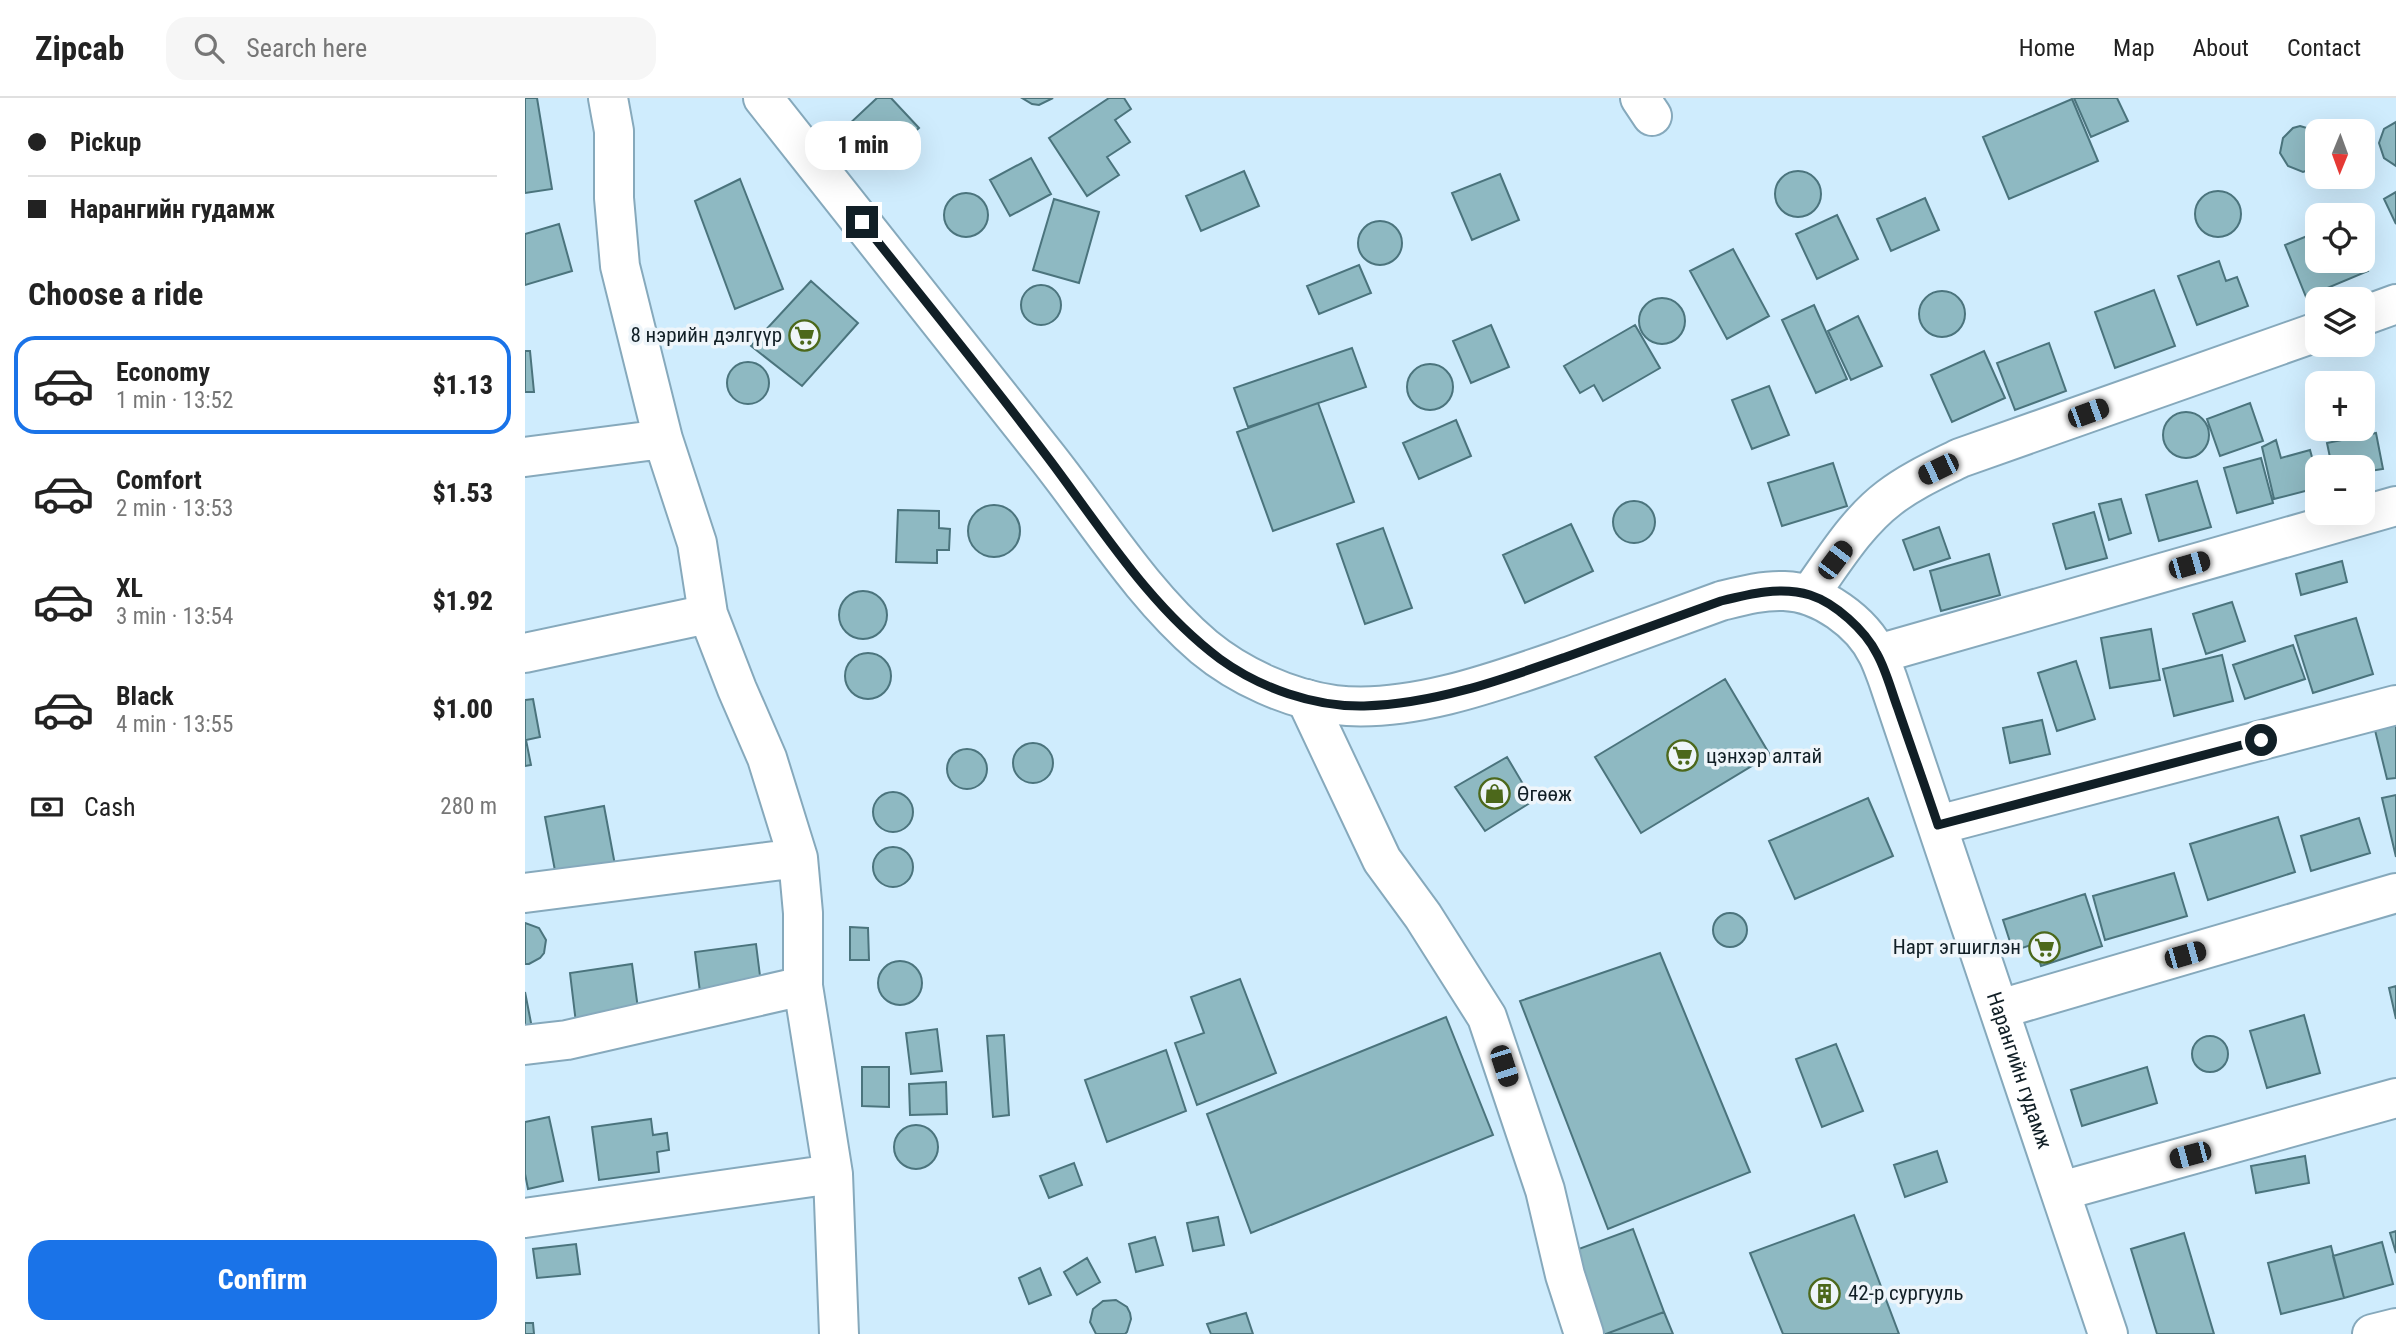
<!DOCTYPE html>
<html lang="en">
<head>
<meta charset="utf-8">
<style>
  :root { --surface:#fff; --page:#f6f6f6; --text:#222; --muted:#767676; --line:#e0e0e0; --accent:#1a73e8 }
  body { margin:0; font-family:"Roboto Condensed",sans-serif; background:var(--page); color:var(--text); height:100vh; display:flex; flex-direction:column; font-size:26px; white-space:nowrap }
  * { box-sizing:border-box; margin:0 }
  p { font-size:23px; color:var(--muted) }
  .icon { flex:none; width:38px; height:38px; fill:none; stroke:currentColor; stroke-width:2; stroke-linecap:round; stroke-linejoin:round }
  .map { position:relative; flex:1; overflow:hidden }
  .panel { display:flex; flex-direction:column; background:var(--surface); width:525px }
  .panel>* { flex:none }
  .hud { display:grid; align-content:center; height:154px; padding:0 28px; background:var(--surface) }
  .needle { width:46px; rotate:181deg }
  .fabs { position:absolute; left:1780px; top:21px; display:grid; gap:14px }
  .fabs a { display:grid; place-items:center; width:70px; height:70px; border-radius:14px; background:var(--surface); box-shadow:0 7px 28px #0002; font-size:35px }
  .end { position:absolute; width:32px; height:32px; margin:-16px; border:9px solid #111f26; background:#fff; box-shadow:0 0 0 4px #fff }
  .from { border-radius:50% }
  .bubble { position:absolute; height:49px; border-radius:21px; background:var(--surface); box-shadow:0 7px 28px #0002; font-size:23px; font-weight:800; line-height:49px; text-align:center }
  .car { position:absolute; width:21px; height:42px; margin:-21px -10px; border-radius:9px; box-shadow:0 0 5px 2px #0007; background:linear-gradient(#222 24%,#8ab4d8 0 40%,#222 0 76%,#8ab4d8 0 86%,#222 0) }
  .hud b { display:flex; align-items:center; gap:24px; height:66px; font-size:26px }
  .hud b+b { border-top:2px solid var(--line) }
  .hud i { width:18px; height:18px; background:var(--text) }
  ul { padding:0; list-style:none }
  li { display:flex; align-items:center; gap:21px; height:98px; margin:0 14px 10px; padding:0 14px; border:4px solid transparent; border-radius:21px }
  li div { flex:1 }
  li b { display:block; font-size:26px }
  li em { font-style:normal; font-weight:800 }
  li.selected { border-color:var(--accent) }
  li>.icon { width:63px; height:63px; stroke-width:1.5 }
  h2 { padding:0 28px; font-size:32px; line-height:84px }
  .pay { display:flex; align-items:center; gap:18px; height:77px; padding:0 28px; font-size:26px }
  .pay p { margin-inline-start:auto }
  .action { display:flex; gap:14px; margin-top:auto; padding:14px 28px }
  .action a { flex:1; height:80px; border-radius:21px; background:var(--accent); color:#fff; font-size:28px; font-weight:800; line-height:80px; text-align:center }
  header { display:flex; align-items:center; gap:42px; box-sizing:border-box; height:98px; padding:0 35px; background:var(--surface); border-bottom:2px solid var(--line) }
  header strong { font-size:33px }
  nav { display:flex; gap:38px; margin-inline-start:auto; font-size:24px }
  .search { width:490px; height:63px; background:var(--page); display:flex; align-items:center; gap:18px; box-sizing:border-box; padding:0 24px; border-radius:21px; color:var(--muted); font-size:26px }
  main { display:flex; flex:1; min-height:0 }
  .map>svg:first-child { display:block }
  .building { fill:#8eb9c2; stroke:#4b747d; stroke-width:2 }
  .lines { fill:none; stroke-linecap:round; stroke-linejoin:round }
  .minor-casing { stroke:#86a9bc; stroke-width:42 }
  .major-casing { stroke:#86a9bc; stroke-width:42 }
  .minor { stroke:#fff; stroke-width:38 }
  .major { stroke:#fff; stroke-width:38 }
  .route { stroke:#111f26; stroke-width:9 }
  .labels { text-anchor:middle; stroke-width:7; stroke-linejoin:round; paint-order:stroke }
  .poi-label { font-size:21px; fill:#111f26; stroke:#eef5fa; text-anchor:start }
  .street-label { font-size:21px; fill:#111f26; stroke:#eef5fa }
</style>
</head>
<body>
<header>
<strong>Zipcab</strong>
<div class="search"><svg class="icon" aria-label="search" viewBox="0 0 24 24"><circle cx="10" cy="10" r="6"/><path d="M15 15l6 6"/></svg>Search here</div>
<nav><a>Home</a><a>Map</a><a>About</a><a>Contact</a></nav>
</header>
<main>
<section class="panel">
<div class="hud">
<b><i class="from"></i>Pickup</b>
<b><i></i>Нарангийн гудамж</b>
</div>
<h2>Choose a ride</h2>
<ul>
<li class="selected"><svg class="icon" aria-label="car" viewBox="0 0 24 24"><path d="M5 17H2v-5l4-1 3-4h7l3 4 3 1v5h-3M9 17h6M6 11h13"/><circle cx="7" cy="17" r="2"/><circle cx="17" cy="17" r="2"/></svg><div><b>Economy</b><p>1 min · 13:52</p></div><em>$1.13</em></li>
<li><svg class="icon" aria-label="car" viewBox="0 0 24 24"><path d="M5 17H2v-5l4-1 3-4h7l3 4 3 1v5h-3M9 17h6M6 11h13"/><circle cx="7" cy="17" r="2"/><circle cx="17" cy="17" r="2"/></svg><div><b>Comfort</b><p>2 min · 13:53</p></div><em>$1.53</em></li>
<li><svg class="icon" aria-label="car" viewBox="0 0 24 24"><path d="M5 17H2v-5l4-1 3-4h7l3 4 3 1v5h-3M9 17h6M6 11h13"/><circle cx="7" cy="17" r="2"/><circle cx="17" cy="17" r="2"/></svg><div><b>XL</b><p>3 min · 13:54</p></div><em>$1.92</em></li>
<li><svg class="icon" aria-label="car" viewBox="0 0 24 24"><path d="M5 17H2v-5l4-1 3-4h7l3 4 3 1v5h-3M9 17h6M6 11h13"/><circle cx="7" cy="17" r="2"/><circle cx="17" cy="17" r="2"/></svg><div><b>Black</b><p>4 min · 13:55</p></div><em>$1.00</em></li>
</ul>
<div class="pay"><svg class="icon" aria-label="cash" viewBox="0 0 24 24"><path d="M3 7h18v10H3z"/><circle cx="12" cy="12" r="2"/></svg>Cash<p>280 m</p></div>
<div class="action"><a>Confirm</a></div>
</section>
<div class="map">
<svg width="1871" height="1236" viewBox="0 0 1871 1236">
  <rect width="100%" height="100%" fill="#cfecfd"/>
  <!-- building -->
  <path class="building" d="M0,0H12L27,91L0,95Z
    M352,0H366L394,30L354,66L321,29Z
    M497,0H528L514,7L507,6Z
    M584,0H599L606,11L590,22L605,44L582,59L594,77L562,98L524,40Z
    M1549,0H1592L1603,23L1566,39Z
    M1547,1L1573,63L1484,101L1458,39Z
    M1871,24V68L1859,60L1854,45L1859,31Z
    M1775,28L1792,33V69L1778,74L1763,68L1755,55L1758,40L1768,30Z
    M506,60L526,96L485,118L465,82Z
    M719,73L734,108L676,133L661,98Z
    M1250 96a23 23 0 1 1 46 0a23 23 0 1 1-46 0Z
    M975,76L994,122L947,142L927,95Z
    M215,81L258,191L210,211L170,103Z
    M1670 116a23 23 0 1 1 46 0a23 23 0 1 1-46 0Z
    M1871,94V126L1859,101Z
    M419 117a22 22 0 1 1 44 0a22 22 0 1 1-44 0Z
    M1400,100L1414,132L1366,153L1352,121Z
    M529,101L574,114L554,185L508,172Z
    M1312,117L1333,161L1292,181L1271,136Z
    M833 145a22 22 0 1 1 44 0a22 22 0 1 1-44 0Z
    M34,126L47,173L0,187V136Z
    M1792,134V163L1838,161L1843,173L1781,199L1760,147Z
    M1208,151L1244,218L1202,241L1165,173Z
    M1694,163L1701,183L1712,179L1723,208L1672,227L1653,178Z
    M834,167L846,195L794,216L782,188Z
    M286,183L333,225L277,288L226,248Z
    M496 207a20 20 0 1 1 40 0a20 20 0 1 1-40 0Z
    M1629,192L1650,248L1590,270L1570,214Z
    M1394 216a23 23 0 1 1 46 0a23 23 0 1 1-46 0Z
    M1114 223a23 23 0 1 1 46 0a23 23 0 1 1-46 0Z
    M1289,207L1322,281L1291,295L1257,222Z
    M1333,218L1357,268L1326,282L1303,233Z
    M966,227L984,269L946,285L928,243Z
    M1110,227L1135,270L1078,303L1069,287L1055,295L1039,268Z
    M1524,245L1541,293L1490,312L1472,265Z
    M827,250L841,289L723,329L709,290Z
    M0,253H5L9,294H0Z
    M1459,253L1480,300L1427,324L1406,277Z
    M202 285a21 21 0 1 1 42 0a21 21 0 1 1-42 0Z
    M882 289a23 23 0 1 1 46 0a23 23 0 1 1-46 0Z
    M1244,288L1264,337L1227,351L1207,302Z
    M793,305L829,404L748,433L712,334Z
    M1725,305L1738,343L1695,358L1682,321Z
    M1638 337a23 23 0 1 1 46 0a23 23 0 1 1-46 0Z
    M931,322L946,358L894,381L878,345Z
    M1851,335L1858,371L1838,374V369H1807L1802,345Z
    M1751,342L1756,360L1785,352L1792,377V390L1749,401L1737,349Z
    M1736,360L1748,405L1712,415L1699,370Z
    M1308,365L1322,408L1257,428L1243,385Z
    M1672,383L1686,429L1634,443L1621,397Z
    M1596,401L1606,435L1584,442L1574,406Z
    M1088 424a21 21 0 1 1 42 0a21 21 0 1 1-42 0Z
    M443 433a26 26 0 1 1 52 0a26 26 0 1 1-52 0Z
    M373,412L414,413V430L425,431L424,452H412V465L371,464Z
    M1569,414L1582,460L1541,471L1528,426Z
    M1046,426L1068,473L1000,505L978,457Z
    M1414,429L1425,460L1389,472L1378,442Z
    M858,430L887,510L840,526L812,446Z
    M1464,456L1475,497L1416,513L1405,473Z
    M1817,463L1822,484L1776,497L1771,476Z
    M314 517a24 24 0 1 1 48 0a24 24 0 1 1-48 0Z
    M1707,504L1720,543L1681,556L1668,516Z
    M1831,520L1848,576L1788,595L1770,538Z
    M1626,531L1635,582L1585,590L1576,540Z
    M1768,547L1780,581L1720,601L1708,567Z
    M320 578a23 23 0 1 1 46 0a23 23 0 1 1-46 0Z
    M1697,557L1708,603L1649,618L1638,571Z
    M1551,563L1570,621L1532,633L1513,575Z
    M1200,581L1245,657L1116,735L1070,659Z
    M8,601L15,639L1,642L6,667L0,668V602Z
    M1871,615V680L1862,681L1847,620Z
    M1517,622L1525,656L1485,665L1478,630Z
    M488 665a20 20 0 1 1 40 0a20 20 0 1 1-40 0Z
    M422 671a20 20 0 1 1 40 0a20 20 0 1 1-40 0Z
    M982,659L1008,703L960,733L930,689Z
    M348 714a20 20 0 1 1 40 0a20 20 0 1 1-40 0Z
    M1871,697V759L1857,700Z
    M1343,700L1368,758L1270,801L1244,743Z
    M79,708L90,767L31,778L20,719Z
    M1753,719L1770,774L1683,802L1665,746Z
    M1834,720L1845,755L1786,773L1776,738Z
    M348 769a20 20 0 1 1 40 0a20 20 0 1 1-40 0Z
    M1649,775L1662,818L1580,842L1568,798Z
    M1560,796L1577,848L1516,868L1509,846L1488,853L1478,822Z
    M1188 832a17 17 0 1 1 34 0a17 17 0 1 1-34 0Z
    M0,825L14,830L21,842L19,855L15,860L4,866H0Z
    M325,829L343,830L344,862H325Z
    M231,846L236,886L175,894L170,854Z
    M1135,855L1225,1074L1083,1131L995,903Z
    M353 885a22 22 0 1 1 44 0a22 22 0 1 1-44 0Z
    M107,866L114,918L51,925L45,875Z
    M715,881L751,975L672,1007L650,945L679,935L666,899Z
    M1871,888V921L1864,890Z
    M0,894L7,930L0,931Z
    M1779,917L1795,975L1742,990L1725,933Z
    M921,919L968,1037L726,1135L682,1016Z
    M412,931L417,973L386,976L381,935Z
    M479,937L484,1017L468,1019L462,938Z
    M1667 956a18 18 0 1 1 36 0a18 18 0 1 1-36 0Z
    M1311,946L1338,1013L1297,1029L1271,961Z
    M641,952L661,1013L582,1044L560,982Z
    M337,969H364V1009L337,1008Z
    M1622,969L1632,1005L1557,1028L1546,992Z
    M421,984L422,1016L385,1017L384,986Z
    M24,1019L38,1083L3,1091L0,1076V1024Z
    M126,1021L128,1037L142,1035L144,1052L132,1054L134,1074L74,1082L67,1029Z
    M369 1049a22 22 0 1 1 44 0a22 22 0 1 1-44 0Z
    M1412,1053L1422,1084L1380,1099L1369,1067Z
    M1780,1058L1784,1085L1731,1095L1726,1068Z
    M549,1065L557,1087L524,1100L515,1078Z
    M1329,1117L1374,1236H1258L1225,1155Z
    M693,1119L699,1147L668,1153L662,1125Z
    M1108,1131L1139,1214L1081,1236H1070L1040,1156Z
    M1871,1133V1155L1865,1135Z
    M1659,1135L1689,1236H1632L1606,1151Z
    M630,1139L638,1167L611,1174L604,1146Z
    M1857,1144L1868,1186L1819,1200L1808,1158Z
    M51,1146L55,1176L12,1180L8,1151Z
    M1806,1148L1819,1200L1756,1216L1743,1165Z
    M562,1160L575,1184L552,1197L539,1174Z
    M515,1170L526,1197L504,1206L494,1180Z
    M591,1202L602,1209L605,1215L606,1221L602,1234L600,1236H571L565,1224L568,1211L578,1203Z
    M1139,1214L1148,1236H1081Z
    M721,1215L728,1236H686L682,1226Z
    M0,1225H8L9,1236H0Z"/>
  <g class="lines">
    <defs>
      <path id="minor" d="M83,0L89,33V100L95,168L138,341L172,445L183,516L212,591L242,660L273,760L278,815V888L308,1076L314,1236
        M1115,0L1127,18
        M1838,218L1871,206
        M0,359L138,341
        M1284,497C1308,464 1331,425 1364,400C1386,383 1411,372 1435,360L1792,234
        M0,555L183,516
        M1353,556L1871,408
        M781,601L857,762L898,818L962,919L1020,1092L1040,1177L1059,1236
        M1413,727L1871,607
        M0,795L273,760
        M1475,911L1871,795
        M0,947L42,942L278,888
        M1536,1093L1871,1000
        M0,1120L308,1076
        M1847,1236L1871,1230"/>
      <g id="major">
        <path id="s1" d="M238,0C332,118 426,236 519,355C571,420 615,494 679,549C714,578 764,601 810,607C886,616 976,582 1048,557C1097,539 1146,521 1196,503C1216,498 1238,492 1259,493C1296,494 1337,524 1353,557C1357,565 1360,574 1363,582L1583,1236"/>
      </g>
    </defs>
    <!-- minor casing -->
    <use href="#minor" class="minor-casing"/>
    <!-- major casing -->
    <use href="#major" class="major-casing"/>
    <!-- minor -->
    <use href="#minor" class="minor"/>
    <!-- major -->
    <use href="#major" class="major"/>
  </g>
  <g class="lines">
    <!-- route -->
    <path class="route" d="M337,124C400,203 464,281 524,361C576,430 625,509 695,561C735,590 789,609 839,608C909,606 976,582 1041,559C1092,541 1144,522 1196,503C1224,496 1256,488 1285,497C1310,505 1340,532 1352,556C1361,572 1366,592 1373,611C1386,649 1400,688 1413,727L1736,642"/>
  </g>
  <!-- icons -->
  <defs>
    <symbol id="supermarket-ring" viewBox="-11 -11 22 22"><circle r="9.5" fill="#eef5fa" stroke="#4c681b" stroke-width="1.5"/><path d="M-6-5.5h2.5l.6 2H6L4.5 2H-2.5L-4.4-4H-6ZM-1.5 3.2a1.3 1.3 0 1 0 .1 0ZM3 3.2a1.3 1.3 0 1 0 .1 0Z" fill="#4c681b"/></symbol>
    <symbol id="shop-ring" viewBox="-11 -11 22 22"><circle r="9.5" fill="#eef5fa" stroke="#4c681b" stroke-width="1.5"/><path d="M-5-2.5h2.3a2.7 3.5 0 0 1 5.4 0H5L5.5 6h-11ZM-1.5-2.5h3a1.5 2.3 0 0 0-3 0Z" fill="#4c681b"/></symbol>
    <symbol id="building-ring" viewBox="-11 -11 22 22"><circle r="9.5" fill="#eef5fa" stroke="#4c681b" stroke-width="1.5"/><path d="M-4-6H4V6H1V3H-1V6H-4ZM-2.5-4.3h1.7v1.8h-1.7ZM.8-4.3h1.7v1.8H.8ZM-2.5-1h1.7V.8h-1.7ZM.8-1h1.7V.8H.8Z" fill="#4c681b"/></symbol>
  </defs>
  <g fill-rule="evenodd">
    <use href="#supermarket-ring" x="262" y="220" width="35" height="35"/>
    <use href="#supermarket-ring" x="1140" y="640" width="35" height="35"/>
    <use href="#shop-ring" x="952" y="678" width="35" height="35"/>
    <use href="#supermarket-ring" x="1502" y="832" width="35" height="35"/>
    <use href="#building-ring" x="1282" y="1178" width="35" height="35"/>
  </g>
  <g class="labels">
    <!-- poi labels -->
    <g class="poi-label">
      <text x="257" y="244" text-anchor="end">8 нэрийн дэлгүүр</text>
      <text x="1181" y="665">цэнхэр алтай</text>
      <text x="992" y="703">Өгөөж</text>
      <text x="1496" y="856" text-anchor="end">Нарт эгшиглэн</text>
      <text x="1323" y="1202">42-p сургууль</text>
    </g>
    <!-- street labels -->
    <g class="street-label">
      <text dy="7" stroke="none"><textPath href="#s1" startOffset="1874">Нарангийн гудамж</textPath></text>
    </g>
  </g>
</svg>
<div class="fabs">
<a><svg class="needle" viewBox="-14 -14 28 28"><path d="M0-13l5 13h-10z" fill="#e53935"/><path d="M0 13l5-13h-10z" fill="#767676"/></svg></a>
<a><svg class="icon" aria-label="locate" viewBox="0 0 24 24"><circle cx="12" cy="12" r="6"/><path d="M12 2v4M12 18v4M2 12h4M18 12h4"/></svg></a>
<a><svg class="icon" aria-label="layers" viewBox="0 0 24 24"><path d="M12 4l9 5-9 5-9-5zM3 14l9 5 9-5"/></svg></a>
<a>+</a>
<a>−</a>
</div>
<i class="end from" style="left:1736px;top:642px"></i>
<i class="end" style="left:337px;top:124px"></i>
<div class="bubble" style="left:280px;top:23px;width:116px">1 min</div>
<i class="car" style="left:1563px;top:315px;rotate:70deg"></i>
<i class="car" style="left:1413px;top:371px;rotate:244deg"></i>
<i class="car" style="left:1310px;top:462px;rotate:37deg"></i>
<i class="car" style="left:1664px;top:467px;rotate:74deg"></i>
<i class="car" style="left:1660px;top:857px;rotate:74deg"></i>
<i class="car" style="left:979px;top:968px;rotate:162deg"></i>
<i class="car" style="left:1665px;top:1057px;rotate:255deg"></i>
</div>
</main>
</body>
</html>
